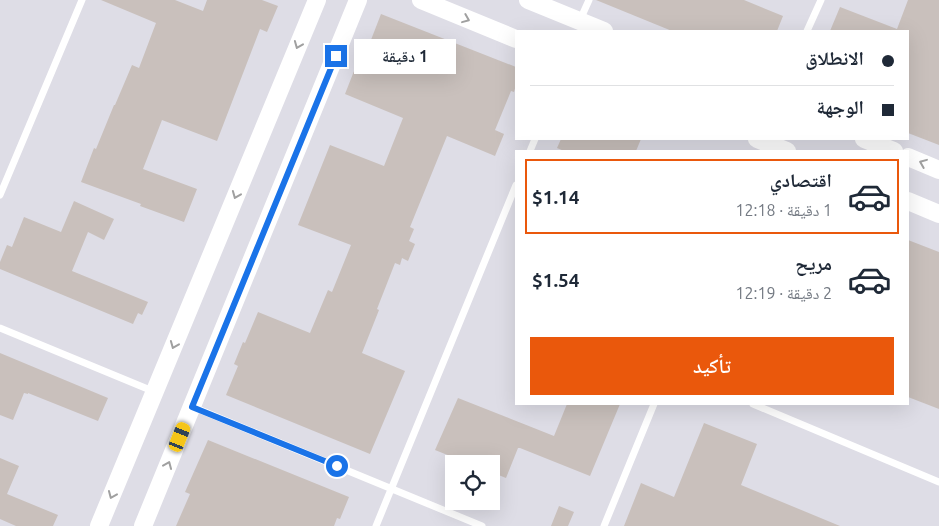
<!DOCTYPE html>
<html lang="ar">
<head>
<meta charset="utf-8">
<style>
  :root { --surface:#fff; --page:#f2f2f3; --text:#1f2937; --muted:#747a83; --line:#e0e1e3; --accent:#ea580c }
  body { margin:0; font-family:Ubuntu,"Noto Naskh Arabic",sans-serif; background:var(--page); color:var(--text); direction:rtl; height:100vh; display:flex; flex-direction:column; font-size:19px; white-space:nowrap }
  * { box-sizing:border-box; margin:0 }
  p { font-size:16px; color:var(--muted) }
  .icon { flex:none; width:28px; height:28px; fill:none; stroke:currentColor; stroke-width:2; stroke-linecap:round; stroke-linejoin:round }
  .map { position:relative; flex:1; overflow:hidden; direction:ltr }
  .sheet { position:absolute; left:515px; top:150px; width:394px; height:255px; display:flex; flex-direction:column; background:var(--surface); border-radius:0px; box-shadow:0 5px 20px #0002; direction:rtl }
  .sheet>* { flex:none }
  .top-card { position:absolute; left:515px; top:30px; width:394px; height:110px; border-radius:0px; box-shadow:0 5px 20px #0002; direction:rtl; display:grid; align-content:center; height:110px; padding:0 15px; background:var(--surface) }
  .fabs { position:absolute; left:445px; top:455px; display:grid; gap:10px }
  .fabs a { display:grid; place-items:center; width:55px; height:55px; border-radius:0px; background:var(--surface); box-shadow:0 5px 20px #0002; font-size:25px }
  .end { position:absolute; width:22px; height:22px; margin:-11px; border:6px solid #1a73e8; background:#fff; box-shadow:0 0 0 2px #fff }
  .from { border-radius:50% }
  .bubble { position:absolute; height:35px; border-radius:0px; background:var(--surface); box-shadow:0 5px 20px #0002; font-size:16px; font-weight:600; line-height:35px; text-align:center; direction:rtl }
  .car { position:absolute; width:15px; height:30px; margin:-15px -8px; border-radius:6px; box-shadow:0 0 4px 1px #0007; background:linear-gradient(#f5c518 24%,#345 0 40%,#f5c518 0 76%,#345 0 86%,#f5c518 0) }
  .top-card b { display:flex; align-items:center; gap:18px; height:48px; font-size:19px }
  .top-card b+b { border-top:1px solid var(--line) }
  .top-card i { width:12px; height:12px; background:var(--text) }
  ul { padding:9px 0 0; list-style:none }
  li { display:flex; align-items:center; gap:15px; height:75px; margin:0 10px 8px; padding:0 5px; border:2px solid transparent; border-radius:0px }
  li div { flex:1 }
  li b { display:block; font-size:19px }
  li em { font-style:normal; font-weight:600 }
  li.current { border-color:var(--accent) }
  li>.icon { width:45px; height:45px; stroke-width:1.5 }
  .primary-button { display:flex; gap:10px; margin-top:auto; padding:10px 15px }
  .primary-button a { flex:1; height:58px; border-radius:0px; background:var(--accent); color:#fff; font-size:20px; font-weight:600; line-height:58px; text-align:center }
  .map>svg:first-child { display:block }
  .industrial { fill:#dedde6; fill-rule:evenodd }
  .building { fill:#c9c0bc }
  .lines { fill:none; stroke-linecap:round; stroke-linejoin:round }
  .service { stroke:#fff; stroke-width:7 }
  .tertiary { stroke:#fff; stroke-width:18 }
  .oneway { stroke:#a0a0a0 }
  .route { stroke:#1a73e8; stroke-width:6 }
</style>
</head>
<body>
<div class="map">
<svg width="939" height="526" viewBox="0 0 939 526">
  <rect width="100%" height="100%" fill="#eee3dc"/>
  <!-- industrial -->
  <path class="industrial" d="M0,0H939V526H0ZM516,31H908V139H516ZM516,151H908V404H516ZM454,464H491V501H454Z"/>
  <!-- building -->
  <path class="building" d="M101,0H175L203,11L207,0H262L278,6L267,32L260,29L217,141L162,120L143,169L197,189L184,222L140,206L141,204L81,182L94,148L96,149L114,105H115L132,65L139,68L156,23Z
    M596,0H744L783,16L777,31H672Z
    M908,0H939V145L908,133V31H830L840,7L897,29Z
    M381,14L516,67V85L514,92L511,91L495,130L504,134L495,156L447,136L410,227L414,229L409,241L415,244L408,261L402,258L400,265L395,263L377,309L379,310L362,353L405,371L370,454L226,395L238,366L234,364L243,342L245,343L258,312L310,333L328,290L332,292L351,245L298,225L330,145L384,166L403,118L345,94L365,43L369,45Z
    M561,139H641L636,151H564L557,148Z
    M74,201L114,219L104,240L88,232L72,271L148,302L142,315L138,313L133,324L0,269V262L7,245L12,247L24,217L61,232Z
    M908,240L939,252V409L908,397Z
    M0,353L108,398L98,421L28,393V394L24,393L13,420L0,415Z
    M458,398L554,436L567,404H620L590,476L520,448H518L506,478L491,472V464H470L435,450Z
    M704,423L757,444L741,485L840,526H624L641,483L674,497Z
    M208,440L349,497L340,519L337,518L334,526H176L190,494L185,492Z
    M0,458L19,466L7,494L58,515L53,526H16L0,519Z
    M559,506L574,512L568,526H551Z"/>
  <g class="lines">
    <!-- service -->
    <path class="service" d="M580,20L589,0
      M807,31L821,0
      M530,151L535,139
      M0,195L82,0
      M0,328L155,392
      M753,404L939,482
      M193,407L482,526
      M376,526L516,185
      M604,526L654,404"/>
    <!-- tertiary -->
    <path class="tertiary" d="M421,0L516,39
      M528,0L604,31
      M757,139L787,151
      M864,139L894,151
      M908,157L939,170
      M908,201L939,214
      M99,526L317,0
      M143,526L358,0"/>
  </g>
  <!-- one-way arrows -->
  <defs><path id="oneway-chevron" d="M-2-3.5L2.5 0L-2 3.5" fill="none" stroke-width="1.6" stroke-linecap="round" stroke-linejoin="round" transform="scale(1.25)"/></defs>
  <g class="oneway">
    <use href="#oneway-chevron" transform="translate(466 19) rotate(22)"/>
    <use href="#oneway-chevron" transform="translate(298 45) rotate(112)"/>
    <use href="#oneway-chevron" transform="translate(923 163) rotate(-158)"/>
    <use href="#oneway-chevron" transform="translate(236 195) rotate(112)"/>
    <use href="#oneway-chevron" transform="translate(174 345) rotate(112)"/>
    <use href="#oneway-chevron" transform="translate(168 465) rotate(-67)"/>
    <use href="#oneway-chevron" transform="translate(112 495) rotate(113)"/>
  </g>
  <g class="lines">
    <!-- route -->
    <path class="route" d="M336,56L192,407L337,466"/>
  </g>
</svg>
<div class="fabs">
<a><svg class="icon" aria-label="locate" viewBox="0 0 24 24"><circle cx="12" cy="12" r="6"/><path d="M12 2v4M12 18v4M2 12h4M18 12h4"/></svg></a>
</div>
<i class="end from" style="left:337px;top:466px"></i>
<i class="end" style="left:336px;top:56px"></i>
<div class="bubble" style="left:354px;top:39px;width:102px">1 دقيقة</div>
<i class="car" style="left:180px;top:437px;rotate:22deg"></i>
<div class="top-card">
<b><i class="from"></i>الانطلاق</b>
<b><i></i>الوجهة</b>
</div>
<section class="sheet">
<ul>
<li class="current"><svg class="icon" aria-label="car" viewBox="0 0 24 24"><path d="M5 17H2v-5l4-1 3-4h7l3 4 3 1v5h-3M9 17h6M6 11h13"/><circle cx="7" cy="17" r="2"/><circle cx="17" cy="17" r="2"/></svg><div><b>اقتصادي</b><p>1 دقيقة · 12:18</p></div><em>$1.14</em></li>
<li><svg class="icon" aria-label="car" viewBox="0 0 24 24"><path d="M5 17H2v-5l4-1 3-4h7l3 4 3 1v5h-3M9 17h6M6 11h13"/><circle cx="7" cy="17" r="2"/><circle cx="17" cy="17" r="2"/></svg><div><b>مريح</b><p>2 دقيقة · 12:19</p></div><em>$1.54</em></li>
</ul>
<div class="primary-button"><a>تأكيد</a></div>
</section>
</div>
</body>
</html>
